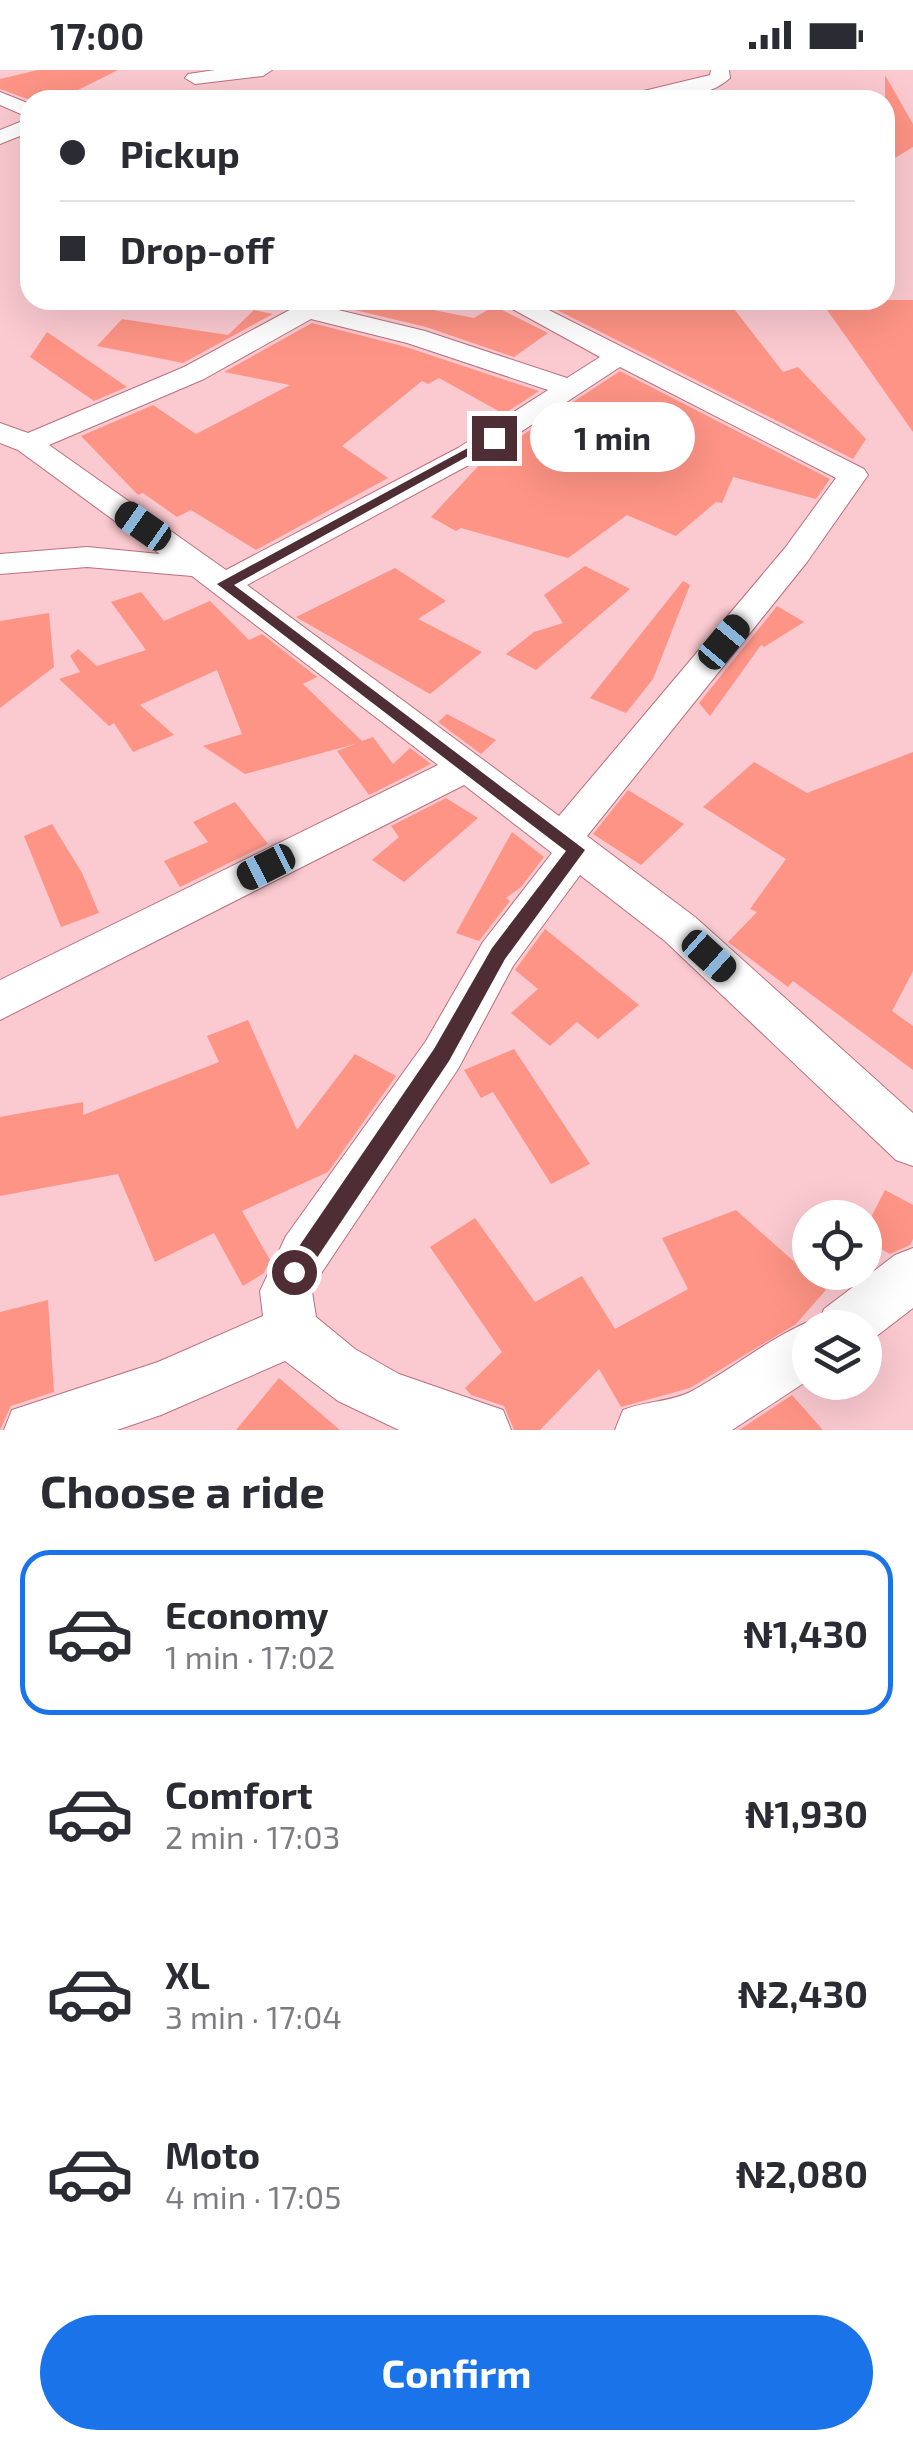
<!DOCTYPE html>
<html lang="en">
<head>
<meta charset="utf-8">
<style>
  :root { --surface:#fff; --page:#f7f7f7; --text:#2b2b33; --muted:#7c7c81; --line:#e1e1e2; --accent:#1a73e8 }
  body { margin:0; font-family:"Exo 2",sans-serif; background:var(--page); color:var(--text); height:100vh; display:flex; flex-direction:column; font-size:38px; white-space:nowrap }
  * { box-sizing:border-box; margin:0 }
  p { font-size:32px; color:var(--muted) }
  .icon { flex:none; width:55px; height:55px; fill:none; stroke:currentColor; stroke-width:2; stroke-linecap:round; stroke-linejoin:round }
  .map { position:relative; height:1360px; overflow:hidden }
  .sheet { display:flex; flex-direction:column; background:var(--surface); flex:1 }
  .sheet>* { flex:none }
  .banner { position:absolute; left:20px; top:20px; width:875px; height:220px; border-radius:30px; box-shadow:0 10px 40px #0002; display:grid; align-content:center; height:220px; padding:0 40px; background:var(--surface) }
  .fabs { position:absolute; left:792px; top:1130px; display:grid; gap:20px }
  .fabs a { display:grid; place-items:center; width:90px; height:90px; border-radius:50%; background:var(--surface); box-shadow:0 10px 40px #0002; font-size:50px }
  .end { position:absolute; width:45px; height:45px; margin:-22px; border:12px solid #4e2e34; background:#fff; box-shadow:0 0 0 5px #fff }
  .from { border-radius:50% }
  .bubble { position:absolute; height:70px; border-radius:35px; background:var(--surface); box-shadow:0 10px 40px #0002; font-size:32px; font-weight:700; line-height:70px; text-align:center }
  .car { position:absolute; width:30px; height:60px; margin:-30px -15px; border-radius:12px; box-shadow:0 0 8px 2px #0007; background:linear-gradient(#222 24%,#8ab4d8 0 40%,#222 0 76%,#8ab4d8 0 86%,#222 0) }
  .banner b { display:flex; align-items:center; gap:35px; height:95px; font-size:38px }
  .banner b+b { border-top:2px solid var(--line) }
  .banner i { width:25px; height:25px; background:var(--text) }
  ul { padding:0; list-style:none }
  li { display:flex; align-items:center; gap:30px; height:165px; margin:0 20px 15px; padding:0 20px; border:5px solid transparent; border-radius:30px }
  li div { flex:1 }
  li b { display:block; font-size:38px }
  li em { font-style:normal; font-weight:700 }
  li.active { border-color:var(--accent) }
  li>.icon { width:90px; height:90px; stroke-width:1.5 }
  h2 { padding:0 40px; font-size:45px; line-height:120px }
  .primary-button { display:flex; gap:20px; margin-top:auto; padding:20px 40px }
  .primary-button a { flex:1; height:115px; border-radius:60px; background:var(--accent); color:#fff; font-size:40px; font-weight:700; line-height:115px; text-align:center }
  .status { display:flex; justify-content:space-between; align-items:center; height:70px; padding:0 50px; background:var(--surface); direction:ltr }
  .status svg { height:28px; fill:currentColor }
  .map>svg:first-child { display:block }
  .building { fill:#fe9485 }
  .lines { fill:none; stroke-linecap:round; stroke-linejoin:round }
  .minor-casing { stroke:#bb707d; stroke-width:2 }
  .minor { fill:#fff; fill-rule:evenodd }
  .route { fill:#4e2e34 }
</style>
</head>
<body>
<div class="status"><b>17:00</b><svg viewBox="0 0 49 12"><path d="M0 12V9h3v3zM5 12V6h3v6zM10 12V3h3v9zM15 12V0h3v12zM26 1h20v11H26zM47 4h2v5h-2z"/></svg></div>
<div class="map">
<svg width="913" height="1360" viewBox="0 0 913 1360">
  <rect width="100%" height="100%" fill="#fbc9d0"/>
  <!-- building -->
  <path class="building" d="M38,0H118L58,30H30L0,19V9Z
    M885,5L913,54V77L885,94Z
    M360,230H382L474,248L494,236L548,263L514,287L426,257L338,236L343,231L357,234Z
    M548,230H727L783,302L798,297L866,369L853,389L541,232Z
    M820,230H913V362L854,278Z
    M254,240L273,244L183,293L97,276L122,249L228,265Z
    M312,253L406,277L539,321L504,344L439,308L428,314L422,311L342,376L388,408L256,480L191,440L177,447L143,423L138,425L81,366L153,335L196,364L290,315L224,302Z
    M47,262L127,317L94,331L30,287Z
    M620,301L830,409L816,429L733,407L722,433L716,432L676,466L627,445L568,488L461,458L456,461L431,447L482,392Z
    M585,496L630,519L536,600L506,584L534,562L563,553L544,525Z
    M395,498L446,531L418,549L482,582L430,624L296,547Z
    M683,511L690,515L653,609L626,643L590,628Z
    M141,522L164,551L210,531L249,570L262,564L317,607L303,614L362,671L373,667L393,694L410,678L431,694L369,725L337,681L355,674L245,704L203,676L242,664L217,600L140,635L174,665L133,682L114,653L109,656L59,609L80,602L70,586L78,579L97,596L146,580L111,532Z
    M777,536L804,552L764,577L761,575L710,646L699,633Z
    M49,543L54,597L0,638V551Z
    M447,644L496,670L481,684L438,652Z
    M913,682V901L892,941L913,956V1000L793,911L788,917L728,872L757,842L750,839L786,789L703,737L754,692L807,723Z
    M628,720L684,754L641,795L593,764Z
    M446,728L478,748L404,812L372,790L399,767L391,756Z
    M235,732L268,774L180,817L164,791L208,772L193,752Z
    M52,754L82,803L99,843L61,857L24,766Z
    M512,762L544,787L521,817L506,828L510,831L479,871L456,863Z
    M545,859L639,935L598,969L577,952L550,976L511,943L538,919L515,900Z
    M248,950L297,1060L355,984L396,1006L328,1102L242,1141L270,1190L264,1203L243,1216L214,1163L155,1192L118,1104L0,1126V1047L83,1032V1045L219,992L207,966Z
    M514,979L590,1094L551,1114L493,1022L481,1028L464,1000Z
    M885,1120L913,1135V1169L910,1175L890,1184L865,1170V1159Z
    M736,1140L826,1220L796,1254L690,1318L621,1337L599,1299L540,1360H514L504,1336L471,1325L465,1318L502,1282L430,1177L475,1148L535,1232L582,1206L615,1259L688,1219L662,1168Z
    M48,1230L54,1322L11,1336L0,1360V1242Z
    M279,1308L340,1360H236Z
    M792,1325L823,1360H739Z"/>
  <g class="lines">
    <defs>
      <path id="minor" d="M215,0H272L263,6L195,14L185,8L188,4Z
        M711,0H729L730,8C704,32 653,30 620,30L623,26L710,5Z
        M0,22L30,34V62L0,74V60L30,48L0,35Z
        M308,230H340L330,238L425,261L567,308L600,287L496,230H529L864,399L868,405L807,492L587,766L695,847L913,1043V1096L896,1090L665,871L580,805L513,896L458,999L322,1202L312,1222L316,1247L355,1279L399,1304L503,1340L511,1360H399L338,1331L285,1291L161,1345L117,1360H4L12,1340L158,1292L263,1246L260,1221L286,1166L426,971L483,872L552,783L464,715L0,950V910L438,695L192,506L87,497L0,504V484L87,477L160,484L18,380L0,373V353L28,363L184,297ZM311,249L407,273L548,320L458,378L226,500L49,375L204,309ZM620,297L836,408L785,478L559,746L247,515L478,390Z
        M913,1178V1238L865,1275V1258H810V1309L732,1360H615L623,1340C645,1331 672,1332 692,1321C732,1299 768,1269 810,1251L818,1254L824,1239L895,1185Z"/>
    </defs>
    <!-- minor casing -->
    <use href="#minor" class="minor-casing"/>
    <!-- minor -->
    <use href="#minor" class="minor"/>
  </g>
  <!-- route -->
  <path class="route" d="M490,366L501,368L234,515L585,780L505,889L449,991L302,1210L294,1213L287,1210L283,1202L287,1194L434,979L492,878L566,781L217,514Z"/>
</svg>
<div class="fabs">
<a><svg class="icon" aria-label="locate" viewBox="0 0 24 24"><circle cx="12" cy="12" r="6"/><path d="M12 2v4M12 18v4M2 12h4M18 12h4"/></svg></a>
<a><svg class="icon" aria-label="layers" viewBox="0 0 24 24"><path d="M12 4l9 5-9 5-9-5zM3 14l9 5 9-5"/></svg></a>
</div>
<i class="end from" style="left:294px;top:1202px"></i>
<i class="end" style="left:494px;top:368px"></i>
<div class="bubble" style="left:530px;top:332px;width:165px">1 min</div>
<i class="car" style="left:143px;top:456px;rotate:305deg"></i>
<i class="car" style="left:724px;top:572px;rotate:40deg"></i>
<i class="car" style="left:266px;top:797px;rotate:243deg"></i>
<i class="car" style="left:709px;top:886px;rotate:132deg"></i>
<div class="banner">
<b><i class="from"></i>Pickup</b>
<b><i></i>Drop-off</b>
</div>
</div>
<section class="sheet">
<h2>Choose a ride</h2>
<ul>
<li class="active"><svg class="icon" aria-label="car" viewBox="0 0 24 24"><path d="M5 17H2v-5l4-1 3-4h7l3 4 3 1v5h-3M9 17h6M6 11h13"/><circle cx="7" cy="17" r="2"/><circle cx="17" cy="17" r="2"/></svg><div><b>Economy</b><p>1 min · 17:02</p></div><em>₦1,430</em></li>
<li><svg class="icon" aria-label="car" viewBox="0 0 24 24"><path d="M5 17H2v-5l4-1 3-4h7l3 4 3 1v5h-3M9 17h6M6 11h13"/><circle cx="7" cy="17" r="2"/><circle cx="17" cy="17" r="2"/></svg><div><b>Comfort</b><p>2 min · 17:03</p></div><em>₦1,930</em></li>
<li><svg class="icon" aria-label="car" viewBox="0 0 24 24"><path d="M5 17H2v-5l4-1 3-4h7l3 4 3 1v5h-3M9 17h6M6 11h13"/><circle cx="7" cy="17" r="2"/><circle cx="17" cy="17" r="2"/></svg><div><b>XL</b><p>3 min · 17:04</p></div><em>₦2,430</em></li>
<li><svg class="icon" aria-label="car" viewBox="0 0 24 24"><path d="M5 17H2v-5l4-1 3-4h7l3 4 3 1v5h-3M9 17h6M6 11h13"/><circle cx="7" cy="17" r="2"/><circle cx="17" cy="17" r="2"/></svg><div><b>Moto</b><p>4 min · 17:05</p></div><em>₦2,080</em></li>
</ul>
<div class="primary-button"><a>Confirm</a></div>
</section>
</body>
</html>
